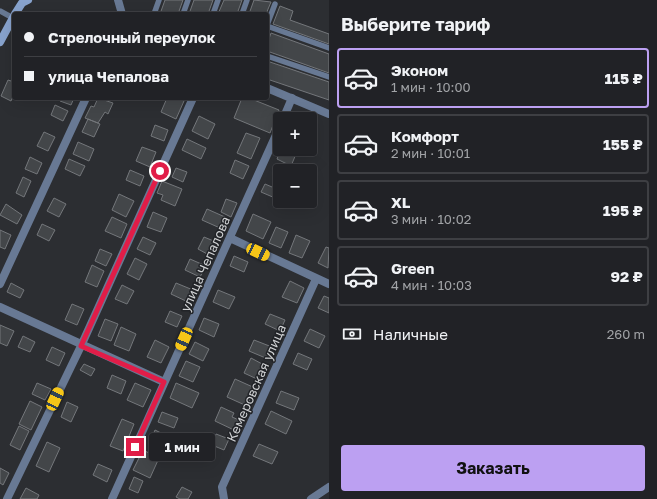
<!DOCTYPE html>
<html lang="ru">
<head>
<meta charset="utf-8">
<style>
  :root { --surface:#212226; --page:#2d2f32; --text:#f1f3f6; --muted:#a2a4a7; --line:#3e3f43; --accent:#bca0f2 }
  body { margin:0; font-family:"Golos Text",sans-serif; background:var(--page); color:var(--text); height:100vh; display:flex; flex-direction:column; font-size:15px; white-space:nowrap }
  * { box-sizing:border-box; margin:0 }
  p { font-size:13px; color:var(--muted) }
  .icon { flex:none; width:22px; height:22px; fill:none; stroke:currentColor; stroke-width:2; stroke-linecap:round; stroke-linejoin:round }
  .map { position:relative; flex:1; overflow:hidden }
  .panel { display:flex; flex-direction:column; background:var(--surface); width:328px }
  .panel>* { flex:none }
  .banner { position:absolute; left:12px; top:12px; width:257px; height:88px; border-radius:4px; box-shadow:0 4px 16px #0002,0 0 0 1px var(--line); display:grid; align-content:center; height:88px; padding:0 12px; background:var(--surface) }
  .fabs { position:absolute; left:273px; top:112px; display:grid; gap:8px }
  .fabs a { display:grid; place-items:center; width:44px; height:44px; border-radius:4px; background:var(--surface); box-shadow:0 4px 16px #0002,0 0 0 1px var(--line); font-size:20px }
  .end { position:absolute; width:18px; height:18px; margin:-9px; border:5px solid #e11d48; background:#fff; box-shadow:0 0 0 2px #fff }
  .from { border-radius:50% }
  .bubble { position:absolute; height:28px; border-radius:4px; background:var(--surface); box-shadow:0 4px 16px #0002,0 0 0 1px var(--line); font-size:13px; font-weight:700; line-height:28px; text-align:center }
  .car { position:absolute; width:12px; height:24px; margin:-12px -6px; border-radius:5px; box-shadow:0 0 3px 1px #0007; background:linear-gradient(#f5c518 24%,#345 0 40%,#f5c518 0 76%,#345 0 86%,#f5c518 0) }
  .banner b { display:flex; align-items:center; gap:14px; height:38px; font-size:15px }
  .banner b+b { border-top:1px solid var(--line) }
  .banner i { width:10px; height:10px; background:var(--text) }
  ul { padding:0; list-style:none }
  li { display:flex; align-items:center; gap:12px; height:60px; margin:0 8px 6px; padding:0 4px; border:2px solid var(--line); border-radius:4px }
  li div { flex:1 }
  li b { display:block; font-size:15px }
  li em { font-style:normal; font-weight:700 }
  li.active { border-color:var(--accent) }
  li>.icon { width:36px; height:36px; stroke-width:1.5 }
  h2 { padding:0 12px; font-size:18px; line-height:48px }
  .pay { display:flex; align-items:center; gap:10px; height:44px; padding:0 12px; font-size:15px }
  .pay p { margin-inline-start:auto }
  .action { display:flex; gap:8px; margin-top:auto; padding:8px 12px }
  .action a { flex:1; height:46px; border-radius:4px; background:var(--accent); color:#111; font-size:16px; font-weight:700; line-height:46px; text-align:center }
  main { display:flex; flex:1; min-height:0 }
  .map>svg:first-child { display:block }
  .building { fill:#434649; stroke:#74777b }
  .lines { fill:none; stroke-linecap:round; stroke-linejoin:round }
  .service { stroke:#687994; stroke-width:5.5 }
  .minor { stroke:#687994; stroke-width:8 }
  .secondary { stroke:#88a3ce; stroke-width:8 }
  .route { stroke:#e11d48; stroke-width:5 }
  .labels { text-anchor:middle; stroke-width:3; stroke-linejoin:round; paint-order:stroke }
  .street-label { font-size:13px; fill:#d0d2d4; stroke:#222428 }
</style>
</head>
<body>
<main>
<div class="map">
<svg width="329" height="499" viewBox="0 0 329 499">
  <rect width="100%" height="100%" fill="#2c2e32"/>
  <!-- building -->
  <path class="building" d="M165,0H183L178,14H160Z
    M194,0H213L208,14H189Z
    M224,0H242L237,14H218Z
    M254,0L271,2L266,14H249Z
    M280,6L293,11L290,20L329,34V44L273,24Z
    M271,33L329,54V73L267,51V45Z
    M267,61L329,82V100L267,79Z
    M8,80L14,82V94L11,101L1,96Z
    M61,98H74L71,105L60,101Z
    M98,98L113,103L108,114L105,112L98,123L85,118L91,106L94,107Z
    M167,98H177L184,101L176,119L161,112Z
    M242,98H249L279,110L270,133L234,118Z
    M55,105L68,111L63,121L51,115Z
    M199,116L215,124L208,139L192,131Z
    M88,119L100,124L94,137L82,132Z
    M155,125L168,130L164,141L151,136Z
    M44,132L55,137L48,151L37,146Z
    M246,133L260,138L251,159L237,153Z
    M187,139L206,148L201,159L182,150Z
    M78,142L94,149L89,161L73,154Z
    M142,147L156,152L150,167L136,161Z
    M281,149L296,154L291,166L277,159Z
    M30,157L42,163L37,174L25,169Z
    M69,159L85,166L80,176L65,169Z
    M235,160L249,166L243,179L230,173Z
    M176,168L187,172L183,182L172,177Z
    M130,170L144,176L140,186L126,180Z
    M23,177L31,181L24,197L16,193Z
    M162,181L182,189L175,206L161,200L163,195L157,193Z
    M265,184L279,190L275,198L261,192Z
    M119,194L134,201L126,217L112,210Z
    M54,198L66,204L59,217L47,211Z
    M226,199L237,203L231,217L221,212Z
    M6,204L22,215L17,224L0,215Z
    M207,209L225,217L220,228L202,220Z
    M153,212L167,218L161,232L147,227Z
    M253,214L271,222L263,239L246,231Z
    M112,217L127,224L121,238L105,231Z
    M42,224L55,230L49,241L37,235Z
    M276,227L288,232L281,248L269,243Z
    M0,230L11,235L5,249L0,247Z
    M296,235L310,241L302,258L289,253Z
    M143,237L156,243L150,255L137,249Z
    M204,237L216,242L209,255L198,249Z
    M326,247L329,248L328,268L318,263Z
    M100,249L112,254L106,266L95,261Z
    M234,256L248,262L244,272L230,266Z
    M135,258L147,264L139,280L127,274Z
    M190,259L206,266L200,277L185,270Z
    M92,265L104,271L97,287L85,282Z
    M290,281L304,288L297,303L282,297Z
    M11,283L24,290L20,298L7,292Z
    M176,283L193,290L188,302L171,294Z
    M122,285L134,291L127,304L115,299Z
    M218,290L235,297L229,309L213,302Z
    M324,296L329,298V313L318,308Z
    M72,304L84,309L77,325L65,320Z
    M170,311L182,316L177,327L165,322Z
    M270,314L285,320L280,331L265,324Z
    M204,318L219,324L214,337L199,330Z
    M105,319L118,324L111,341L98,336Z
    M0,325L14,331L7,346L0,343Z
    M121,327L136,334L129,351L114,345Z
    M310,329L325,336L319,348L304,341Z
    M23,336L35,342L30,352L18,347Z
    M155,340L169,347L161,363L147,357Z
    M254,340L272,347L268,359L249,351Z
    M195,342L209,349L203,361L189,354Z
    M52,347L65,353L59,366L46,360Z
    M298,353L312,359L307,370L293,364Z
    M251,358L264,365L257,379L244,373Z
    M186,361L200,367L193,382L179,376Z
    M84,364L95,369L91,376L80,370Z
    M112,375L126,381L121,394L107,388Z
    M235,379L255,388L247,406L227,397Z
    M37,383L51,389L45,400L32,394Z
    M135,383L151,390L143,407L127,400Z
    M176,383L199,393L192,408L170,398Z
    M281,391L299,398L294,410L276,403Z
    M30,401L42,407L31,430L19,424Z
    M67,402L78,407L71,422L61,417Z
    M221,407L234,413L232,417L239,420L234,430L215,421Z
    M271,411L292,421L286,434L265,424Z
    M162,412L178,418L174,428L158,422Z
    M122,419L134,424L123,451L110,446Z
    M19,426L29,431L20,450L10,445Z
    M155,430L167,436L163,445L151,440Z
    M216,434L229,439L224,450L212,445Z
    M47,442L60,448L49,472L36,466Z
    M259,444L278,452L272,464L253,456Z
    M143,450L159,458L150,478L133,470Z
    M98,464L112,470L107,482L93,475Z
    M0,468L9,473L3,485L0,483Z
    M134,477L143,481L138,493L129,489Z
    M182,487L192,492L188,499H180L176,497Z
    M26,488L39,495L37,499H20Z"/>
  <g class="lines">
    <!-- service -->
    <path class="service" d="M0,11L13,18
      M154,14L159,0
      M183,14L188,0
      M213,14L218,0
      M242,14L247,0
      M267,25L275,4
      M267,26L329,48
      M267,56L329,77"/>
    <!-- minor -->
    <path class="minor" d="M118,0L122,14
      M267,88L329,114
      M283,119L292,98
      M230,238L329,284
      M0,284L86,98
      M0,307L164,382
      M7,499L81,346L193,98
      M112,499L280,126
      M224,499L222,487L316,279
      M311,499L329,487"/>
    <!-- secondary -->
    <path class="secondary" d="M15,14L22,3L28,0
      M0,42L14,16"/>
  </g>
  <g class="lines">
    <!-- route -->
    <path class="route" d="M135,447L164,382L81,346L160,171"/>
  </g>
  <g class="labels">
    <!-- street labels -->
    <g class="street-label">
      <text transform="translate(205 264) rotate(-66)" y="5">улица Чепалова</text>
      <text transform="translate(256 383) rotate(-66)" y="5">Кемеровская улица</text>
    </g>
  </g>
</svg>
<div class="fabs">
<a>+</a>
<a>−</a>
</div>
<i class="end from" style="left:160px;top:171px"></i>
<i class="end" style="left:135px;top:447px"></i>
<div class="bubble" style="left:149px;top:433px;width:66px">1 мин</div>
<i class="car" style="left:258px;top:252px;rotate:115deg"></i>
<i class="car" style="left:184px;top:339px;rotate:204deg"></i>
<i class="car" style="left:55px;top:399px;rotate:25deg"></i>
<div class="banner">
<b><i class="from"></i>Стрелочный переулок</b>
<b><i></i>улица Чепалова</b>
</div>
</div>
<section class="panel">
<h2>Выберите тариф</h2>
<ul>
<li class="active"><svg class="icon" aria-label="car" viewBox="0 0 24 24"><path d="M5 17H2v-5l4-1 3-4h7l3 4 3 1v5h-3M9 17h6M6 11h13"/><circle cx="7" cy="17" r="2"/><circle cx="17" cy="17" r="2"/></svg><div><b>Эконом</b><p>1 мин · 10:00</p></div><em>115 ₽</em></li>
<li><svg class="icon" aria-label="car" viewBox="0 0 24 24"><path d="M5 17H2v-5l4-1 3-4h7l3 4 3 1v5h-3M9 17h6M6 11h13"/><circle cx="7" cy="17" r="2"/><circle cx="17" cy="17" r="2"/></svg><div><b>Комфорт</b><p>2 мин · 10:01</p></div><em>155 ₽</em></li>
<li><svg class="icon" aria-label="car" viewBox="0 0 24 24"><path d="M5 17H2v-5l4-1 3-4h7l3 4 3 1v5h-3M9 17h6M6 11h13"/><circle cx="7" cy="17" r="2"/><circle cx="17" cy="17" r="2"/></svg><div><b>XL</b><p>3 мин · 10:02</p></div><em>195 ₽</em></li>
<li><svg class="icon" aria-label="car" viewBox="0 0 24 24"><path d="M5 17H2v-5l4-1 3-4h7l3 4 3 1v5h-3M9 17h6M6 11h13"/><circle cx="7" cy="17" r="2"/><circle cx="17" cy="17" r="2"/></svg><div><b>Green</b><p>4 мин · 10:03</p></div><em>92 ₽</em></li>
</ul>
<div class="pay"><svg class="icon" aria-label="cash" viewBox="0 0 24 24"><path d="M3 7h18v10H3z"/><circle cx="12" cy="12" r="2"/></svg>Наличные<p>260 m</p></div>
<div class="action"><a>Заказать</a></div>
</section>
</main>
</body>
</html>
